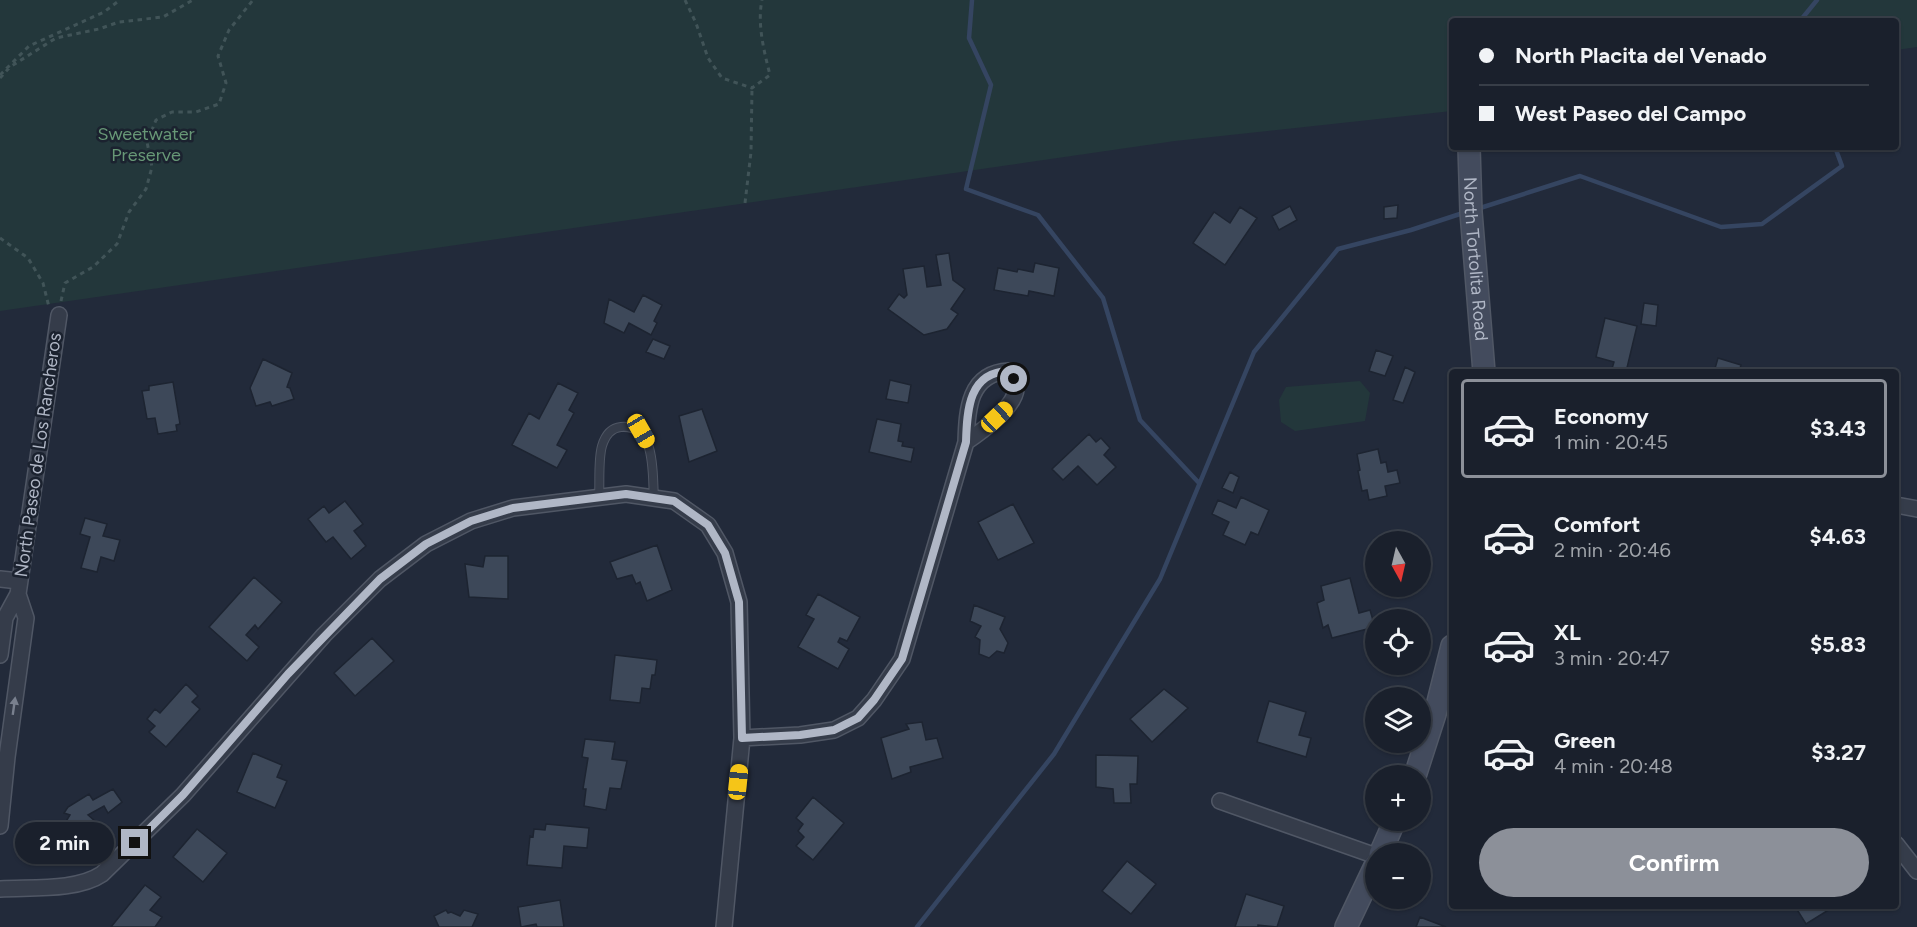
<!DOCTYPE html>
<html lang="en">
<head>
<meta charset="utf-8">
<style>
  :root { --surface:#1a202c; --page:#272d38; --text:#f1f3f6; --muted:#9fa3a9; --line:#383e48; --accent:#8c9099 }
  body { margin:0; font-family:Figtree,sans-serif; background:var(--page); color:var(--text); height:100vh; display:flex; flex-direction:column; font-size:22px; white-space:nowrap }
  * { box-sizing:border-box; margin:0 }
  p { font-size:20px; color:var(--muted) }
  .icon { flex:none; width:33px; height:33px; fill:none; stroke:currentColor; stroke-width:2; stroke-linecap:round; stroke-linejoin:round }
  .map { position:relative; flex:1; overflow:hidden }
  .sheet { position:absolute; left:1449px; top:369px; width:450px; height:540px; display:flex; flex-direction:column; background:var(--surface); border-radius:6px; box-shadow:0 2px 4px #0004,0 0 0 2px var(--line) }
  .sheet>* { flex:none }
  .guide { position:absolute; left:1449px; top:18px; width:450px; height:132px; border-radius:6px; box-shadow:0 2px 4px #0004,0 0 0 2px var(--line); display:grid; align-content:center; height:132px; padding:0 30px; background:var(--surface) }
  .needle { width:39px; rotate:172deg }
  .buttons { position:absolute; left:1365px; top:531px; display:grid; gap:12px }
  .buttons a { display:grid; place-items:center; width:66px; height:66px; border-radius:50%; background:var(--surface); box-shadow:0 2px 4px #0004,0 0 0 2px var(--line); font-size:30px }
  .end { position:absolute; width:27px; height:27px; margin:-14px; border:8px solid #b0b7c6; background:#111; box-shadow:0 0 0 3px #111 }
  .from { border-radius:50% }
  .bubble { position:absolute; height:42px; border-radius:21px; background:var(--surface); box-shadow:0 2px 4px #0004,0 0 0 2px var(--line); font-size:20px; font-weight:700; line-height:42px; text-align:center }
  .car { position:absolute; width:18px; height:36px; margin:-18px -9px; border-radius:8px; box-shadow:0 0 4px 2px #0007; background:linear-gradient(#f5c518 24%,#345 0 40%,#f5c518 0 76%,#345 0 86%,#f5c518 0) }
  .guide b { display:flex; align-items:center; gap:21px; height:57px; font-size:22px }
  .guide b+b { border-top:2px solid var(--line) }
  .guide i { width:15px; height:15px; background:var(--text) }
  ul { padding:10px 0 0; list-style:none }
  li { display:flex; align-items:center; gap:18px; height:99px; margin:0 12px 9px; padding:0 18px; border:3px solid transparent; border-radius:6px }
  li div { flex:1 }
  li b { display:block; font-size:22px }
  li em { font-style:normal; font-weight:700 }
  li.on { border-color:var(--accent) }
  li>.icon { width:54px; height:54px; stroke-width:1.5 }
  .button { display:flex; gap:12px; margin-top:auto; padding:12px 30px }
  .button a { flex:1; height:69px; border-radius:36px; background:var(--accent); color:#fff; font-size:24px; font-weight:700; line-height:69px; text-align:center }
  .map>svg:first-child { display:block }
  .green { fill:#23373b }
  .lines { fill:none; stroke-linecap:round; stroke-linejoin:round }
  .stream { stroke:#354561; stroke-width:4.5 }
  .building { fill:#3d4859; stroke:#1d2431; stroke-width:1.5 }
  .lane-casing { stroke:#505765; stroke-width:10 }
  .street-casing { stroke:#505765; stroke-width:18 }
  .secondary-casing { stroke:#505765; stroke-width:24 }
  .path { stroke:#415458; stroke-width:3; stroke-dasharray:4.5 4.5; stroke-linecap:butt }
  .lane { stroke:#353c4a; stroke-width:8 }
  .street { stroke:#353c4a; stroke-width:15 }
  .secondary { stroke:#434b5d; stroke-width:21 }
  .oneway { fill:#79808e }
  .route { stroke:#b0b7c6; stroke-width:8 }
  .labels { text-anchor:middle; stroke-width:5; stroke-linejoin:round; paint-order:stroke }
  .park-label { font-size:18px; fill:#679776; stroke:#1b222f }
  .street-label { font-size:18px; fill:#b0b7c6; stroke:#1b222f }
</style>
</head>
<body>
<div class="map">
<svg width="1917" height="927" viewBox="0 0 1917 927">
  <rect width="100%" height="100%" fill="#222a3a"/>
  <!-- green -->
  <path class="green" d="M0,0H1917V47L1896,50V21H1452V111L1175,141L0,311Z
    M1360,381L1370,393L1365,421L1295,431L1281,422L1279,400L1286,387Z"/>
  <g class="lines">
    <!-- stream -->
    <path class="stream" d="M972,0L969,38L991,85L966,189L1038,215L1103,298L1140,420L1199,483
      M1800,21L1817,0
      M1477,209L1580,176L1721,227L1762,224L1842,166L1835,147
      M917,927L1054,754L1160,579L1254,352L1338,249L1411,230L1466,212"/>
  </g>
  <!-- building -->
  <path class="building" d="M1398,205L1397,218L1384,219V207Z
    M1290,206L1297,220L1279,230L1272,216Z
    M1240,207L1257,218L1225,265L1193,243L1214,212L1230,223Z
    M949,253L953,280L965,289L951,309L958,314L947,329L924,335L888,309L899,294L904,298L907,295L903,269L924,266L927,287L941,285L936,255Z
    M1035,263L1059,268L1054,296L1029,291L1028,296L994,290L998,268L1017,272L1018,269L1033,272Z
    M643,295L662,305L654,321L657,323L651,335L629,323L624,333L604,323L609,299L634,312Z
    M1644,303L1658,305L1656,326L1641,324Z
    M1605,318L1637,326L1626,372H1611L1614,362L1596,357Z
    M653,339L670,346L664,359L646,352Z
    M1376,350L1393,356L1385,376L1369,371Z
    M1718,358L1741,365L1739,372H1714Z
    M263,359L292,373L287,387L290,388L294,399L272,406L270,402L256,406L250,388Z
    M1405,367L1415,372L1403,403L1393,400Z
    M890,380L911,385L908,403L886,399Z
    M173,382L180,424L176,425L177,431L158,434L155,418L147,419L142,391L149,390V386Z
    M558,383L578,393L569,410L574,413L557,445L567,450L557,468L512,445L529,413L539,419Z
    M702,409L717,451L689,462L679,416Z
    M877,419L901,424L898,441L903,442L902,446L914,448L911,462L869,452Z
    M1089,434L1096,442L1101,438L1110,448L1104,455L1116,467L1097,485L1078,466L1063,480L1052,469Z
    M1378,449L1381,463L1386,462L1388,472L1397,470L1400,483L1385,486L1387,496L1369,500L1367,490L1362,491L1358,471L1360,470L1357,454Z
    M1230,472L1239,477L1233,493L1222,488Z
    M1241,497L1269,510L1258,535L1251,532L1245,545L1223,535L1229,522L1212,514L1218,500L1236,508Z
    M345,501L363,524L354,531L366,546L351,559L333,537L326,542L308,519L324,506L329,513Z
    M1013,504L1034,543L998,560L978,522Z
    M85,518L107,524L103,536L120,540L114,561L101,557L97,572L81,568L90,537L80,534Z
    M657,545L672,590L647,601L640,582L636,584L632,575L617,579L610,562Z
    M485,556H508V599L469,597L465,564L483,567Z
    M254,577L282,602L258,629L255,625L246,635L259,647L247,661L209,627Z
    M1350,578L1359,613L1370,610L1375,627L1332,638L1328,625L1323,628L1317,603L1324,600L1321,586Z
    M818,594L860,617L847,641L840,638L838,642L849,649L838,669L798,647L814,619L806,615Z
    M974,605L1005,617L1000,629L1008,643L1004,653L997,651L989,658L979,654L980,640L975,637L981,626L970,621Z
    M372,638L394,661L355,696L334,673Z
    M615,655L657,660L655,675H652L650,689L642,688L640,703L610,700Z
    M186,684L198,696L192,702L200,709L166,747L149,732L155,726L147,719L155,709L160,713Z
    M1164,689L1188,708L1152,742L1130,719Z
    M1269,701L1306,712L1299,735L1311,738L1306,757L1257,742Z
    M922,722L926,740L937,738L943,758L910,767L911,772L892,779L881,738L909,729L906,724Z
    M585,739L615,742L612,759L627,761L621,789L610,788L606,810L584,806L586,789H583L588,758L582,757Z
    M253,753L282,765L277,777L287,781L275,808L237,792Z
    M1096,755L1138,756L1137,784H1130L1131,803H1114L1113,789L1096,787Z
    M113,789L122,802L108,813L104,806L88,815L96,822L88,839L82,836L78,846L57,836L70,815L64,813L68,807L89,794L93,800Z
    M813,797L844,823L813,860L796,846L804,837L798,831L803,824L796,818Z
    M546,824L589,828L587,848L564,846L562,868L527,865L530,836L533,837L534,829L545,830Z
    M197,829L227,853L203,882L173,857Z
    M1127,861L1156,884L1131,914L1102,891Z
    M145,885L161,897L150,910L162,917L155,927H111Z
    M1246,894L1284,906L1277,927L1258,925V927H1235Z
    M560,900L564,927H537L536,924L521,927L518,907Z
    M1799,906H1835L1806,924L1796,908Z
    M446,910L448,913L451,912L460,916L464,910L478,914L472,927H439L434,916Z
    M1420,917L1446,927H1416Z"/>
  <g class="lines">
    <defs>
      <path id="lane" d="M599,497C600,482 598,460 602,446C605,436 611,428 621,427C657,424 652,474 654,498"/>
      <path id="street" d="M1896,505L1917,509
        M0,579L19,581
        M0,655L5,618L18,594L59,315
        M742,738L800,735L834,730L858,718L874,700L902,659L966,442C967,409 969,373 1009,371C1013,376 1017,382 1016,389C1015,407 981,432 966,442
        M1220,801L1376,856
        M0,826L7,757L26,618L18,594
        M1896,844L1917,871
        M0,889C31,887 77,891 102,874L183,795L324,635L380,579L426,544L471,521L513,508L626,494L674,501L708,525L725,553L739,602L742,738L724,927"/>
      <g id="secondary">
        <path id="s1" d="M1469,147L1471,212L1484,372"/>
        <path d="M1415,776L1435,714L1452,646"/>
        <path d="M1380,854L1395,820"/>
        <path d="M1346,927L1376,864"/>
      </g>
    </defs>
    <!-- lane casing -->
    <use href="#lane" class="lane-casing"/>
    <!-- street casing -->
    <use href="#street" class="street-casing"/>
    <!-- secondary casing -->
    <use href="#secondary" class="secondary-casing"/>
    <!-- path -->
    <path class="path" d="M685,0L696,23L708,58L722,78L752,88L770,75C764,51 757,24 762,0
      M0,75L29,46L104,12L120,0
      M0,78L10,67L56,38L99,29L119,22L163,17L193,0
      M745,203L751,152L752,88
      M0,238L28,258L43,283L49,307
      M61,301L65,283L93,267L117,244L129,212L146,189L152,167L147,142L156,120L172,112H196L219,104L226,83L218,56L229,30L253,0"/>
    <!-- lane -->
    <use href="#lane" class="lane"/>
    <!-- street -->
    <use href="#street" class="street"/>
    <!-- secondary -->
    <use href="#secondary" class="secondary"/>
  </g>
  <!-- one-way arrows -->
  <defs><path id="oneway-solid" d="M-6-.8H1V-3.2L6.5 0L1 3.2V.8H-6Z" transform="scale(1.5)"/></defs>
  <use class="oneway" href="#oneway-solid" transform="translate(14 706) rotate(-82)"/>
  <g class="lines">
    <!-- route -->
    <path class="route" d="M135,843L183,795L288,674L380,579L426,544L471,521L513,508L626,494L674,501L708,525L725,553L739,602L742,738L800,735L834,730L858,718L874,700L902,659L966,442C967,409 969,372 1009,371L1014,379"/>
  </g>
  <g class="labels">
    <!-- park labels -->
    <g class="park-label">
      <text x="146" y="140">Sweetwater<tspan x="146" dy="21">Preserve</tspan></text>
    </g>
    <!-- street labels -->
    <g class="street-label">
      <text dy="6" stroke="none"><textPath href="#s1" startOffset="112">North Tortolita Road</textPath></text>
      <text transform="translate(38 455) rotate(-82)" y="6">North Paseo de Los Rancheros</text>
    </g>
  </g>
</svg>
<div class="buttons">
<a><svg class="needle" viewBox="-14 -14 28 28"><path d="M0-13l5 13h-10z" fill="#e53935"/><path d="M0 13l5-13h-10z" fill="#9fa3a9"/></svg></a>
<a><svg class="icon" aria-label="locate" viewBox="0 0 24 24"><circle cx="12" cy="12" r="6"/><path d="M12 2v4M12 18v4M2 12h4M18 12h4"/></svg></a>
<a><svg class="icon" aria-label="layers" viewBox="0 0 24 24"><path d="M12 4l9 5-9 5-9-5zM3 14l9 5 9-5"/></svg></a>
<a>+</a>
<a>−</a>
</div>
<i class="end from" style="left:1014px;top:379px"></i>
<i class="end" style="left:135px;top:843px"></i>
<div class="bubble" style="left:15px;top:822px;width:99px">2 min</div>
<i class="car" style="left:997px;top:417px;rotate:47deg"></i>
<i class="car" style="left:641px;top:431px;rotate:150deg"></i>
<i class="car" style="left:738px;top:782px;rotate:6deg"></i>
<div class="guide">
<b><i class="from"></i>North Placita del Venado</b>
<b><i></i>West Paseo del Campo</b>
</div>
<section class="sheet">
<ul>
<li class="on"><svg class="icon" aria-label="car" viewBox="0 0 24 24"><path d="M5 17H2v-5l4-1 3-4h7l3 4 3 1v5h-3M9 17h6M6 11h13"/><circle cx="7" cy="17" r="2"/><circle cx="17" cy="17" r="2"/></svg><div><b>Economy</b><p>1 min · 20:45</p></div><em>$3.43</em></li>
<li><svg class="icon" aria-label="car" viewBox="0 0 24 24"><path d="M5 17H2v-5l4-1 3-4h7l3 4 3 1v5h-3M9 17h6M6 11h13"/><circle cx="7" cy="17" r="2"/><circle cx="17" cy="17" r="2"/></svg><div><b>Comfort</b><p>2 min · 20:46</p></div><em>$4.63</em></li>
<li><svg class="icon" aria-label="car" viewBox="0 0 24 24"><path d="M5 17H2v-5l4-1 3-4h7l3 4 3 1v5h-3M9 17h6M6 11h13"/><circle cx="7" cy="17" r="2"/><circle cx="17" cy="17" r="2"/></svg><div><b>XL</b><p>3 min · 20:47</p></div><em>$5.83</em></li>
<li><svg class="icon" aria-label="car" viewBox="0 0 24 24"><path d="M5 17H2v-5l4-1 3-4h7l3 4 3 1v5h-3M9 17h6M6 11h13"/><circle cx="7" cy="17" r="2"/><circle cx="17" cy="17" r="2"/></svg><div><b>Green</b><p>4 min · 20:48</p></div><em>$3.27</em></li>
</ul>
<div class="button"><a>Confirm</a></div>
</section>
</div>
</body>
</html>
